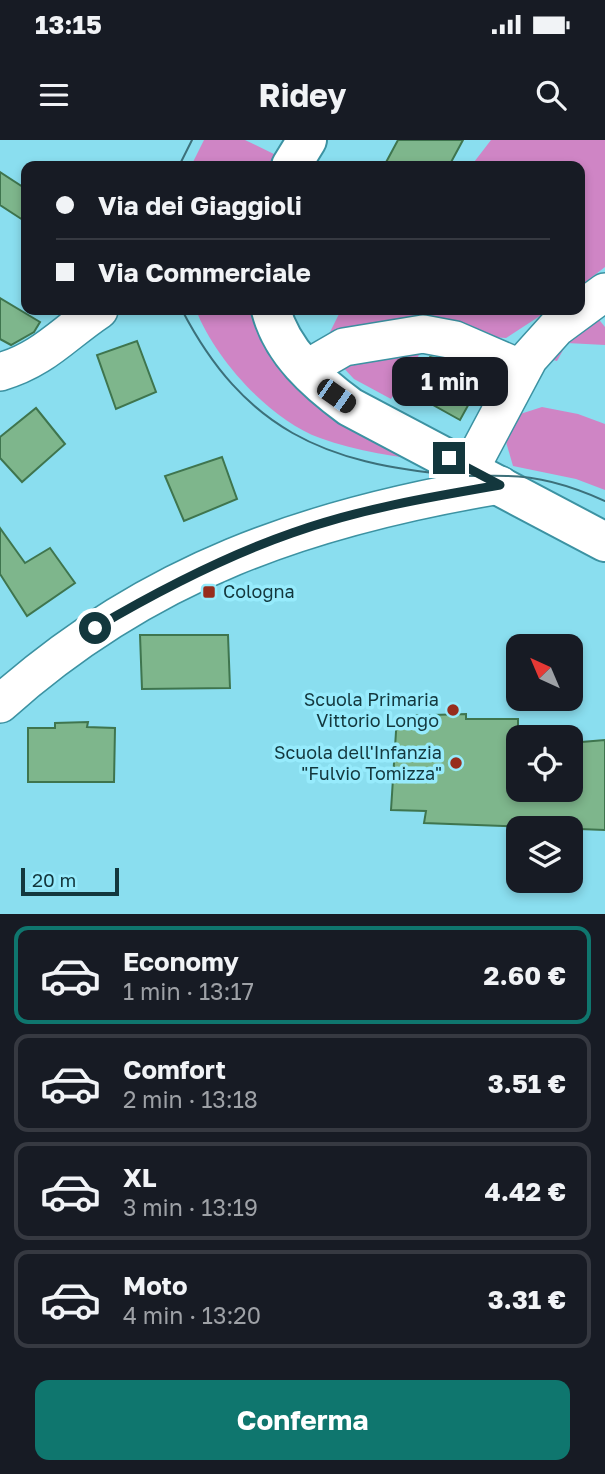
<!DOCTYPE html>
<html lang="it">
<head>
<meta charset="utf-8">
<style>
  :root { --surface:#171b24; --page:#242831; --text:#f1f3f6; --muted:#9ea1a6; --line:#363941; --accent:#0f766e }
  body { margin:0; font-family:"Golos Text",sans-serif; background:var(--page); color:var(--text); height:100vh; display:flex; flex-direction:column; font-size:26px; white-space:nowrap }
  * { box-sizing:border-box; margin:0 }
  p { font-size:23px; color:var(--muted) }
  .icon { flex:none; width:38px; height:38px; fill:none; stroke:currentColor; stroke-width:2; stroke-linecap:round; stroke-linejoin:round }
  .map { position:relative; height:774px; overflow:hidden }
  .details { display:flex; flex-direction:column; background:var(--surface); flex:1 }
  .details>* { flex:none }
  .banner { position:absolute; left:21px; top:21px; width:564px; height:154px; border-radius:14px; box-shadow:0 4px 10px #0003; display:grid; align-content:center; height:154px; padding:0 35px; background:var(--surface) }
  .needle { width:46px; rotate:316deg }
  .controls { position:absolute; left:506px; top:494px; display:grid; gap:14px }
  .controls a { display:grid; place-items:center; width:77px; height:77px; border-radius:14px; background:var(--surface); box-shadow:0 4px 10px #0003; font-size:35px }
  .scale { position:absolute; left:21px; bottom:18px; width:98px; box-sizing:border-box; padding-left:7px; border:4px solid #13373d; border-top:0; font-size:19px; line-height:24px; white-space:nowrap; color:#13373d; -webkit-text-stroke:5px #97ebfc; paint-order:stroke }
  .end { position:absolute; width:32px; height:32px; margin:-16px; border:9px solid #13373d; background:#fff; box-shadow:0 0 0 4px #fff }
  .from { border-radius:50% }
  .bubble { position:absolute; height:49px; border-radius:14px; background:var(--surface); box-shadow:0 4px 10px #0003; font-size:23px; font-weight:700; line-height:49px; text-align:center }
  .car { position:absolute; width:21px; height:42px; margin:-21px -10px; border-radius:9px; box-shadow:0 0 5px 2px #0007; background:linear-gradient(#222 24%,#8ab4d8 0 40%,#222 0 76%,#8ab4d8 0 86%,#222 0) }
  .banner b { display:flex; align-items:center; gap:24px; height:66px; font-size:26px }
  .banner b+b { border-top:2px solid var(--line) }
  .banner i { width:18px; height:18px; background:var(--text) }
  ul { padding:12px 0 0; list-style:none }
  li { display:flex; align-items:center; gap:21px; height:98px; margin:0 14px 10px; padding:0 21px; border:4px solid var(--line); border-radius:14px }
  li div { flex:1 }
  li b { display:block; font-size:26px }
  li em { font-style:normal; font-weight:700 }
  li.active { border-color:var(--accent) }
  li>.icon { width:63px; height:63px; stroke-width:1.5 }
  .button { display:flex; gap:14px; margin-top:auto; padding:14px 35px }
  .button a { flex:1; height:80px; border-radius:14px; background:var(--accent); color:#fff; font-size:28px; font-weight:700; line-height:80px; text-align:center }
  .status { display:flex; justify-content:space-between; align-items:center; height:49px; padding:0 35px; background:var(--surface); direction:ltr }
  .status svg { height:19px; fill:currentColor }
  header { display:flex; justify-content:space-between; align-items:center; height:91px; padding:0 35px; background:var(--surface); font-size:32px; font-weight:700 }
  .map>svg:first-child { display:block }
  .green { fill:#cf85c5 }
  .building { fill:#7eb68c; stroke:#3f754e; stroke-width:2 }
  .lines { fill:none; stroke-linecap:round; stroke-linejoin:round }
  .street-casing { stroke:#3c92a2; stroke-width:40 }
  .secondary-casing { stroke:#3c92a2; stroke-width:42 }
  .street { stroke:#fff; stroke-width:37 }
  .secondary { stroke:#fff; stroke-width:38 }
  .tram { stroke:#3c707a; stroke-width:2 }
  .route { stroke:#13373d; stroke-width:9 }
  .poi-dot { fill:#972d1d; stroke:#97ebfc; stroke-width:2.5 }
  .labels { text-anchor:middle; stroke-width:7; stroke-linejoin:round; paint-order:stroke }
  .poi-label { font-size:18px; fill:#13373d; stroke:#97ebfc; text-anchor:end }
</style>
</head>
<body>
<div class="status"><b>13:15</b><svg viewBox="0 0 49 12"><path d="M0 12V9h3v3zM5 12V6h3v6zM10 12V3h3v9zM15 12V0h3v12zM26 1h20v11H26zM47 4h2v5h-2z"/></svg></div>
<header><svg class="icon" aria-label="menu" viewBox="0 0 24 24"><path d="M4 6h16M4 12h16M4 18h16"/></svg>Ridey<svg class="icon" aria-label="search" viewBox="0 0 24 24"><circle cx="10" cy="10" r="6"/><path d="M15 15l6 6"/></svg></header>
<div class="map">
<svg width="605" height="774" viewBox="0 0 605 774">
  <rect width="100%" height="100%" fill="#8adeef"/>
  <!-- green -->
  <path class="green" d="M204,0H245L278,16L272,26H191Z
    M491,0H605V127L579,147V26H471Z
    M196,170H262L436,323C398,316 357,312 320,298C270,280 215,219 196,170Z
    M341,170H549L506,198L433,193L391,259L354,239L323,206Z
    M592,171L605,187V205L567,203L557,221L542,217Z
    M542,267L578,274L605,284V350L576,339L513,326L506,302L514,276Z"/>
  <!-- building -->
  <path class="building" d="M398,0H463L449,26H384Z
    M0,32L26,49V82L0,65Z
    M0,158L40,182L34,192L11,205L0,199Z
    M137,201L156,252L116,269L97,215Z
    M430,217L440,219L481,242L460,280L410,252Z
    M36,268L65,304L22,342L0,318V297Z
    M222,317L237,359L184,381L165,336Z
    M0,388L25,423L50,408L75,443L27,476L0,434Z
    M140,495H228L230,548L142,549Z
    M466,574V579H518V649H570V603L605,600V690L424,683L426,671L391,670L397,576Z
    M88,582L87,587L115,588L114,642H28V588H55V583Z"/>
  <g class="lines">
    <defs>
      <path id="street" d="M306,229L344,207L423,194L455,200L522,229
        M0,232C44,219 63,194 99,170
        M470,329L529,218L556,188L605,152
        M0,564C147,432 308,377 500,345"/>
      <path id="secondary" d="M291,26L307,0
        M271,170C282,212 316,242 350,267L605,402"/>
    </defs>
    <!-- street casing -->
    <use href="#street" class="street-casing"/>
    <!-- secondary casing -->
    <use href="#secondary" class="secondary-casing"/>
    <!-- street -->
    <use href="#street" class="street"/>
    <!-- secondary -->
    <use href="#secondary" class="secondary"/>
    <!-- tram -->
    <path class="tram" d="M179,26L192,0
      M182,170C244,289 324,324 454,335C472,337 489,335 507,336C541,336 574,347 605,361"/>
  </g>
  <g class="lines">
    <!-- route -->
    <path class="route" d="M95,488C158,451 223,417 292,393C359,369 430,357 500,345L449,318"/>
  </g>
  <!-- markers -->
  <g class="poi-dot">
    <rect x="202" y="445" width="14" height="14" rx="3.5"/>
    <circle cx="453" cy="570" r="7"/>
    <circle cx="456" cy="623" r="7"/>
  </g>
  <g class="labels">
    <!-- poi labels -->
    <g class="poi-label">
      <text x="223" y="458" text-anchor="start">Cologna</text>
      <text x="439" y="566">Scuola Primaria<tspan x="439" dy="21">Vittorio Longo</tspan></text>
      <text x="442" y="619">Scuola dell'Infanzia<tspan x="442" dy="21">"Fulvio Tomizza"</tspan></text>
    </g>
  </g>
</svg>
<div class="controls">
<a><svg class="needle" viewBox="-14 -14 28 28"><path d="M0-13l5 13h-10z" fill="#e53935"/><path d="M0 13l5-13h-10z" fill="#9ea1a6"/></svg></a>
<a><svg class="icon" aria-label="locate" viewBox="0 0 24 24"><circle cx="12" cy="12" r="6"/><path d="M12 2v4M12 18v4M2 12h4M18 12h4"/></svg></a>
<a><svg class="icon" aria-label="layers" viewBox="0 0 24 24"><path d="M12 4l9 5-9 5-9-5zM3 14l9 5 9-5"/></svg></a>
</div>
<div class="scale">20 m</div>
<i class="end from" style="left:95px;top:488px"></i>
<i class="end" style="left:449px;top:318px"></i>
<div class="bubble" style="left:392px;top:217px;width:116px">1 min</div>
<i class="car" style="left:336px;top:256px;rotate:125deg"></i>
<div class="banner">
<b><i class="from"></i>Via dei Giaggioli</b>
<b><i></i>Via Commerciale</b>
</div>
</div>
<section class="details">
<ul>
<li class="active"><svg class="icon" aria-label="car" viewBox="0 0 24 24"><path d="M5 17H2v-5l4-1 3-4h7l3 4 3 1v5h-3M9 17h6M6 11h13"/><circle cx="7" cy="17" r="2"/><circle cx="17" cy="17" r="2"/></svg><div><b>Economy</b><p>1 min · 13:17</p></div><em>2.60 €</em></li>
<li><svg class="icon" aria-label="car" viewBox="0 0 24 24"><path d="M5 17H2v-5l4-1 3-4h7l3 4 3 1v5h-3M9 17h6M6 11h13"/><circle cx="7" cy="17" r="2"/><circle cx="17" cy="17" r="2"/></svg><div><b>Comfort</b><p>2 min · 13:18</p></div><em>3.51 €</em></li>
<li><svg class="icon" aria-label="car" viewBox="0 0 24 24"><path d="M5 17H2v-5l4-1 3-4h7l3 4 3 1v5h-3M9 17h6M6 11h13"/><circle cx="7" cy="17" r="2"/><circle cx="17" cy="17" r="2"/></svg><div><b>XL</b><p>3 min · 13:19</p></div><em>4.42 €</em></li>
<li><svg class="icon" aria-label="car" viewBox="0 0 24 24"><path d="M5 17H2v-5l4-1 3-4h7l3 4 3 1v5h-3M9 17h6M6 11h13"/><circle cx="7" cy="17" r="2"/><circle cx="17" cy="17" r="2"/></svg><div><b>Moto</b><p>4 min · 13:20</p></div><em>3.31 €</em></li>
</ul>
<div class="button"><a>Conferma</a></div>
</section>
</body>
</html>
